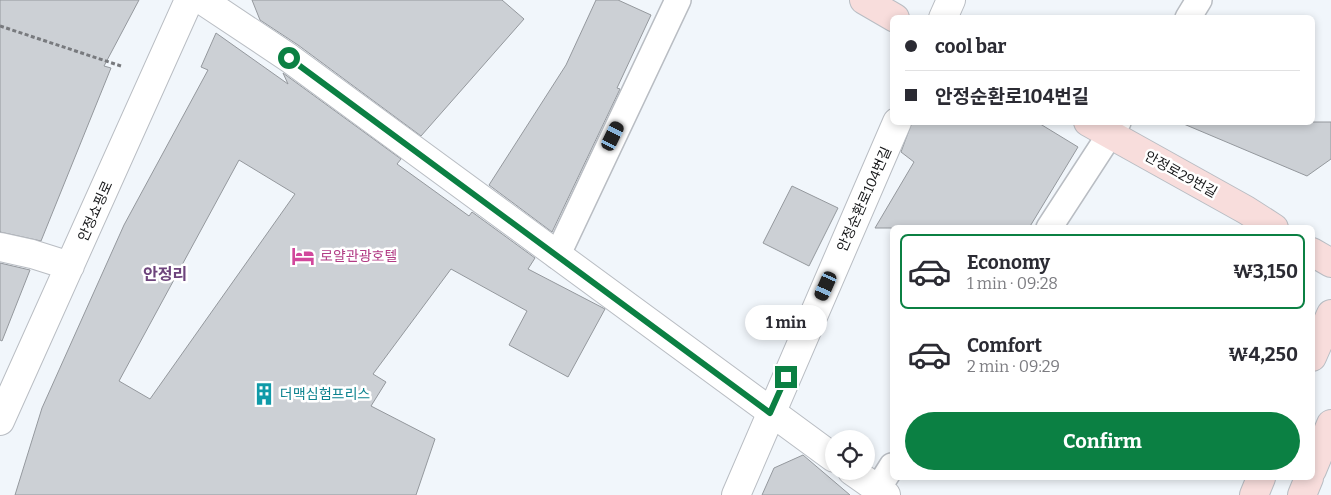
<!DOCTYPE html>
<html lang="en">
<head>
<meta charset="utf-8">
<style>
  :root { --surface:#fff; --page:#f7f7f7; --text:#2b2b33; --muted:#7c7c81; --line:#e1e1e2; --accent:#0b8043 }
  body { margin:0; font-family:Bitter,"Noto Sans KR",serif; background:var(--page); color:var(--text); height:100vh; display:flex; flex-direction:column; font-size:19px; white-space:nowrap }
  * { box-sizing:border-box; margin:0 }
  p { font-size:16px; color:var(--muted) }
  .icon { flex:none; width:28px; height:28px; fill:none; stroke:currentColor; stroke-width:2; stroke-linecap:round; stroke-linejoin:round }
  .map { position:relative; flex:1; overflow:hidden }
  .details { position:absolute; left:890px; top:225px; width:425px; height:255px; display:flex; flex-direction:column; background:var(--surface); border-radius:8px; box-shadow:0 2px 8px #0003 }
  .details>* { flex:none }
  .top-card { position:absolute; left:890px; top:15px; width:425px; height:110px; border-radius:8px; box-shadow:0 2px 8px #0003; display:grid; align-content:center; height:110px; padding:0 15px; background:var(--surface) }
  .buttons { position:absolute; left:825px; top:430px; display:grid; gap:10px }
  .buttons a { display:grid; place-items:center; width:50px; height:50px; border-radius:50%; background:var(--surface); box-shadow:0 2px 8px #0003; font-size:25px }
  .end { position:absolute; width:22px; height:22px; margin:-11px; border:6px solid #0b8043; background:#fff; box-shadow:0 0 0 2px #fff }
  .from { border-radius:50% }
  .bubble { position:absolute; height:35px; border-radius:18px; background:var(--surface); box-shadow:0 2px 8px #0003; font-size:16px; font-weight:700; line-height:35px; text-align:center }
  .car { position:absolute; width:15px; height:30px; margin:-15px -8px; border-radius:6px; box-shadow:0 0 4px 1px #0007; background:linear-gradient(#222 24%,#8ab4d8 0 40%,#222 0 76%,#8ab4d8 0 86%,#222 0) }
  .top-card b { display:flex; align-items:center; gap:18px; height:48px; font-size:19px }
  .top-card b+b { border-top:1px solid var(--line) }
  .top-card i { width:12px; height:12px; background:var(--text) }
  ul { padding:9px 0 0; list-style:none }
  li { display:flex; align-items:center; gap:15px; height:75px; margin:0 10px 8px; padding:0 5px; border:2px solid transparent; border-radius:8px }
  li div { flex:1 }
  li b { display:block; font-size:19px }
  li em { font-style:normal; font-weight:700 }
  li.on { border-color:var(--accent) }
  li>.icon { width:45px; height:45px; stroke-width:1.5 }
  .cta { display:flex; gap:10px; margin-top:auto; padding:10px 15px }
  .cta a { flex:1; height:58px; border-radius:30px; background:var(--accent); color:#fff; font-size:20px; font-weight:700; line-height:58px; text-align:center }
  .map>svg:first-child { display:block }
  .building { fill:#ccd0d5; stroke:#94989d; fill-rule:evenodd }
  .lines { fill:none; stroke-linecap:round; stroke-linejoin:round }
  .lane-casing { stroke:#b9bdc3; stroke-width:28 }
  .street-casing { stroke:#b9bdc3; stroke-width:30 }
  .secondary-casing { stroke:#b9bdc3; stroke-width:30 }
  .path { stroke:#787a7e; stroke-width:3; stroke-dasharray:4 2.5; stroke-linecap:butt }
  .lane { stroke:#fff; stroke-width:25 }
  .street { stroke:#fff; stroke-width:28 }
  .secondary { stroke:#f8dddc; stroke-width:28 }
  .route { stroke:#0b8043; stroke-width:6 }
  .labels { text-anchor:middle; stroke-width:5; stroke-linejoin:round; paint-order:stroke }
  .street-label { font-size:14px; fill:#141517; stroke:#fff }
  .hotel-label { font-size:14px; fill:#b23c85; stroke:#fff; text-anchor:start }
  .culture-label { font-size:14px; fill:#0d838f; stroke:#fff; text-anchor:start }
  .quarter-label { font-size:16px; font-weight:bold; fill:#6d447c; stroke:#fff }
</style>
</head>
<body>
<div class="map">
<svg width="1331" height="495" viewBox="0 0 1331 495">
  <rect width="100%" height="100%" fill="#f1f6fb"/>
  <!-- building -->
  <path class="building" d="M0,0H139L104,66L111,68L41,241L0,232Z
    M252,0H502L524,19L421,136L298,45L260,20Z
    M596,0H618L651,15L617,88L620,89L552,232L489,185L566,65Z
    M216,33L288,84L283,73L401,159L397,164L469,216L472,212L535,258L528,269L605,309L568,377L509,345L527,311L451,269L373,374L386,382L371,406L435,439L416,495H15L42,408L124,225L208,70L201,67ZM239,160L295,194L150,399L119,381Z
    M912,122H1037L1078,147L1029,228H875L914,162L901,152Z
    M1179,122H1331V159L1307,176Z
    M792,186L838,208L809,266L763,243Z
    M0,263L30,270L2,341L0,340Z
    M803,455L850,495H762L774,468Z"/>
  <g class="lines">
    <defs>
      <path id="lane" d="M1188,18L1199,0
        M1049,228L1118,122
        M557,256L678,0
        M878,495L877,490L892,466"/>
      <path id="street" d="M202,0L289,58L834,458
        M943,18L951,0
        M0,247L32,254L70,266
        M0,421L189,0
        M852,471L886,495
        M736,495L897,122"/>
      <path id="secondary" d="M864,0L895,18
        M1088,122L1246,210L1274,228
        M1312,252L1331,263
        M1312,357L1331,314
        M1312,470L1331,424
        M1254,495L1261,478
        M1302,495L1309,478"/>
    </defs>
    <!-- lane casing -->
    <use href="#lane" class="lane-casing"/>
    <!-- street casing -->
    <use href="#street" class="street-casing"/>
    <!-- secondary casing -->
    <use href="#secondary" class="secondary-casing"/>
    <!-- path -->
    <path class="path" d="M0,26L121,66"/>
    <!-- lane -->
    <use href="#lane" class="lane"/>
    <!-- street -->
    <use href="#street" class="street"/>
    <!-- secondary -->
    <use href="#secondary" class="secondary"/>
  </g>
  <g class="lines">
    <!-- route -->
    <path class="route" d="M289,58L770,413L786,377"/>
  </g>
  <!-- icons -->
  <defs>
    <symbol id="hotel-bare" viewBox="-9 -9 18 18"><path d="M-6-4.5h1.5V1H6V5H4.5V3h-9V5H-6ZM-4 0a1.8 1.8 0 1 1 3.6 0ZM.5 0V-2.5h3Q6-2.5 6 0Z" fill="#d1479c" stroke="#fff" stroke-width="2.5" paint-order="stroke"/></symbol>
    <symbol id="building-bare" viewBox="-9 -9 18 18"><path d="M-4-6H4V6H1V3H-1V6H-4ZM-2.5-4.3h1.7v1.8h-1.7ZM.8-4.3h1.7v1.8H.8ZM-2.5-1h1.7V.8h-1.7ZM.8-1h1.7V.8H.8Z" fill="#0f9aa8" stroke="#fff" stroke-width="2.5" paint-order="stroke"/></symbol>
  </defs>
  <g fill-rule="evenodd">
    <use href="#hotel-bare" x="287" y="240" width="32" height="32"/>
    <use href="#building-bare" x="248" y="378" width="32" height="32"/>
  </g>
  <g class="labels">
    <!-- street labels -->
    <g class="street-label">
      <text transform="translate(1181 174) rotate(29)" y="5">안정로29번길</text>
      <text transform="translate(864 199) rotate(-66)" y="5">안정순환로104번길</text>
      <text transform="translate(95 211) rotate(-66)" y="5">안정쇼핑로</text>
    </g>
    <!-- hotel labels -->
    <g class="hotel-label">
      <text x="320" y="261">로얄관광호텔</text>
    </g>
    <!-- culture labels -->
    <g class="culture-label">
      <text x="280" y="399">더맥심험프리스</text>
    </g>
    <!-- quarter labels -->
    <g class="quarter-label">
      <text x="165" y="280">안정리</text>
    </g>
  </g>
</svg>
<div class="buttons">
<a><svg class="icon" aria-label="locate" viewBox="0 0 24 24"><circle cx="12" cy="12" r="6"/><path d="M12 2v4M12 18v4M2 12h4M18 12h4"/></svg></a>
</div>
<i class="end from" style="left:289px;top:58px"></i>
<i class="end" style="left:786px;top:377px"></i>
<div class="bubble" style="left:745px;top:305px;width:82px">1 min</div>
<i class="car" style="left:613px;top:136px;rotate:26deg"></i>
<i class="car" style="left:826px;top:286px;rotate:204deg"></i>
<div class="top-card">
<b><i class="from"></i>cool bar</b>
<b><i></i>안정순환로104번길</b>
</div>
<section class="details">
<ul>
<li class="on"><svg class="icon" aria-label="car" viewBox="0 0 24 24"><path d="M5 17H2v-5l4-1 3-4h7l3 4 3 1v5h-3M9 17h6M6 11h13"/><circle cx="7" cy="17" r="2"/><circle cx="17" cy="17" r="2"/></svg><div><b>Economy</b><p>1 min · 09:28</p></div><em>₩3,150</em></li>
<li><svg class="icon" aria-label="car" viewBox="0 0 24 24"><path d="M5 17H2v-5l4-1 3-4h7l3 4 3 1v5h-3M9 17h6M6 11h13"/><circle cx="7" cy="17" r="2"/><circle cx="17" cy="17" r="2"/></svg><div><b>Comfort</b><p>2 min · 09:29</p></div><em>₩4,250</em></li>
</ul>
<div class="cta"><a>Confirm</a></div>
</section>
</div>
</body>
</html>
